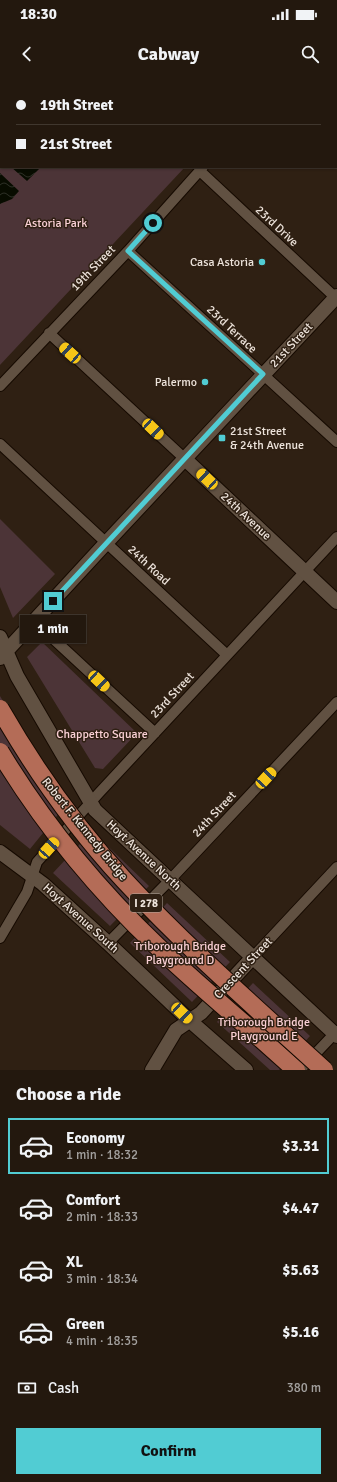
<!DOCTYPE html>
<html lang="en">
<head>
<meta charset="utf-8">
<style>
  :root { --surface:#23180e; --page:#2b2117; --text:#f1f3f6; --muted:#a3a09e; --line:#40372e; --accent:#51ccd3 }
  body { margin:0; font-family:Signika,sans-serif; background:var(--page); color:var(--text); height:100vh; display:flex; flex-direction:column; font-size:15px; white-space:nowrap }
  * { box-sizing:border-box; margin:0 }
  p { font-size:13px; color:var(--muted) }
  .icon { flex:none; width:22px; height:22px; fill:none; stroke:currentColor; stroke-width:2; stroke-linecap:round; stroke-linejoin:round }
  .map { position:relative; height:990px; overflow:hidden }
  .sheet { display:flex; flex-direction:column; background:var(--surface); flex:1 }
  .sheet>* { flex:none }
  .hud { position:absolute; left:0px; top:0px; width:337px; height:88px; box-shadow:0 1px 3px #0004,0 0 0 1px var(--line); display:grid; align-content:center; height:88px; padding:0 16px; background:var(--surface) }
  .end { position:absolute; width:18px; height:18px; margin:-9px; border:5px solid #51ccd3; background:#111; box-shadow:0 0 0 2px #111 }
  .from { border-radius:50% }
  .bubble { position:absolute; height:28px; border-radius:0px; background:var(--surface); box-shadow:0 1px 3px #0004,0 0 0 1px var(--line); font-size:13px; font-weight:700; line-height:28px; text-align:center }
  .car { position:absolute; width:12px; height:24px; margin:-12px -6px; border-radius:5px; box-shadow:0 0 3px 1px #0007; background:linear-gradient(#f5c518 24%,#345 0 40%,#f5c518 0 76%,#345 0 86%,#f5c518 0) }
  .hud b { display:flex; align-items:center; gap:14px; height:38px; font-size:15px }
  .hud b+b { border-top:1px solid var(--line) }
  .hud i { width:10px; height:10px; background:var(--text) }
  ul { padding:0; list-style:none }
  li { display:flex; align-items:center; gap:12px; height:56px; margin:0 8px 6px; padding:0 8px; border:2px solid transparent; border-radius:0px }
  li div { flex:1 }
  li b { display:block; font-size:15px }
  li em { font-style:normal; font-weight:700 }
  li.current { border-color:var(--accent) }
  li>.icon { width:36px; height:36px; stroke-width:1.5 }
  h2 { padding:0 16px; font-size:18px; line-height:48px }
  .pay { display:flex; align-items:center; gap:10px; height:44px; padding:0 16px; font-size:15px }
  .pay p { margin-inline-start:auto }
  .cta { display:flex; gap:8px; margin-top:auto; padding:8px 16px }
  .cta a { flex:1; height:46px; border-radius:0px; background:var(--accent); color:#111; font-size:16px; font-weight:700; line-height:46px; text-align:center }
  .status { display:flex; justify-content:space-between; align-items:center; height:28px; padding:0 20px; background:var(--surface); direction:ltr }
  .status svg { height:11px; fill:currentColor }
  header { display:flex; justify-content:space-between; align-items:center; height:52px; padding:0 16px; background:var(--surface); font-size:18px; font-weight:700 }
  .map>svg:first-child { display:block }
  .green { fill:#4c3437 }
  .water { fill:url(#water-waves) }
  .lines { fill:none; stroke-linecap:round; stroke-linejoin:round }
  .street-casing { stroke:#160a01; stroke-width:12 }
  .secondary-casing { stroke:#160a01; stroke-width:16 }
  .highway-casing { stroke:#160a01; stroke-width:20 }
  .street { stroke:#615142; stroke-width:10 }
  .secondary { stroke:#615142; stroke-width:14 }
  .highway { stroke:#b46c57; stroke-width:18 }
  .highway-bridge-casing { stroke:#160a01; stroke-width:20; stroke-linecap:butt }
  .highway-bridge { stroke:#b46c57; stroke-width:18 }
  .route { stroke:#51ccd3; stroke-width:5 }
  .poi-dot { fill:#51ccd3; stroke:#2f2013; stroke-width:1.5 }
  .labels { text-anchor:middle; stroke-width:3; stroke-linejoin:round; paint-order:stroke }
  .shield { fill:#2f2013; stroke:#b4a89f; stroke-width:1 }
  .shield-label { font-size:11px; font-weight:bold; fill:#ede3db }
  .park-label { font-size:12px; fill:#fad0d5; stroke:#2f2013 }
  .street-label { font-size:12px; fill:#ede3db; stroke:#2f2013 }
  .poi-label { font-size:12px; fill:#ede3db; stroke:#2f2013; text-anchor:end }
</style>
</head>
<body>
<div class="status"><b>18:30</b><svg viewBox="0 0 49 12"><path d="M0 12V9h3v3zM5 12V6h3v6zM10 12V3h3v9zM15 12V0h3v12zM26 1h20v11H26zM47 4h2v5h-2z"/></svg></div>
<header><svg class="icon" aria-label="back" viewBox="0 0 24 24"><path d="M15 5l-7 7 7 7"/></svg>Cabway<svg class="icon" aria-label="search" viewBox="0 0 24 24"><circle cx="10" cy="10" r="6"/><path d="M15 15l6 6"/></svg></header>
<div class="map">
<svg width="337" height="990" viewBox="0 0 337 990">
  <defs>
    <pattern id="water-waves" width="16" height="10" patternUnits="userSpaceOnUse"><rect width="16" height="10" fill="#080c00"/><path d="M0 5q4-4 8 0t8 0" fill="none" stroke="#2c2f25"/></pattern>
  </defs>
  <rect width="100%" height="100%" fill="#2f2013"/>
  <!-- green -->
  <path class="green" d="M0,0H266L1,1V87H185L0,285Z
    M0,439L55,494L13,538L0,507Z
    M42,562L137,653L103,689L95,688L27,577Z
    M0,616L65,726L30,769L0,745Z
    M92,751L149,806L110,846L53,793Z
    M167,823L230,882L192,922L130,863Z
    M253,903L310,956L279,990H270L217,942Z"/>
  <!-- water -->
  <path class="water" d="M11,87H41L27,101Z
    M0,93L19,111L12,119L0,124Z"/>
  <g class="lines">
    <defs>
      <path id="street" d="M283,1L284,0
        M336,71L337,72
        M200,91L337,219
        M128,171L337,362
        M49,253L185,379
        M0,306L128,171L203,87
        M0,364L227,575
        M34,541L155,653
        M0,858L27,812L37,782L99,713L337,457
        M108,863L170,800L337,622
        M253,877L337,787
        M300,990L337,951"/>
      <path id="secondary" d="M185,379L337,522
        M0,557L17,596L95,730L337,956
        M0,578L106,463L337,216
        M0,772L43,804L108,863L189,940L246,990
        M152,990L176,950L201,933L253,877"/>
      <path id="highway" d="M259,957L296,990"/>
    </defs>
    <!-- street casing -->
    <use href="#street" class="street-casing"/>
    <!-- secondary casing -->
    <use href="#secondary" class="secondary-casing"/>
    <!-- highway casing -->
    <use href="#highway" class="highway-casing"/>
    <!-- street -->
    <use href="#street" class="street"/>
    <!-- secondary -->
    <use href="#secondary" class="secondary"/>
    <!-- highway -->
    <use href="#highway" class="highway"/>
    <defs>
      <path id="highway-bridge" d="M0,629C35,690 76,748 124,800C186,867 256,928 324,990
        M0,672C43,743 97,809 157,866C190,898 225,927 259,957"/>
    </defs>
    <!-- highway-bridge casing -->
    <use href="#highway-bridge" class="highway-bridge-casing"/>
    <!-- highway-bridge -->
    <use href="#highway-bridge" class="highway-bridge"/>
  </g>
  <g class="lines">
    <!-- route -->
    <path class="route" d="M53,521L263,294L128,171L153,143"/>
  </g>
  <!-- markers -->
  <g class="poi-dot">
    <circle cx="262" cy="182" r="4"/>
    <circle cx="205" cy="302" r="4"/>
    <rect x="218" y="354" width="8" height="8" rx="2"/>
  </g>
  <g class="labels">
    <!-- shield labels -->
    <rect class="shield" x="130" y="814" width="32" height="18" rx="3"/>
    <g class="shield-label">
      <text x="146" y="827">I 278</text>
    </g>
    <!-- park labels -->
    <g class="park-label">
      <text x="56" y="147">Astoria Park</text>
      <text x="102" y="658">Chappetto Square</text>
      <text x="180" y="870">Triborough Bridge<tspan x="180" dy="14">Playground D</tspan></text>
      <text x="264" y="946">Triborough Bridge<tspan x="264" dy="14">Playground E</tspan></text>
    </g>
    <!-- street labels -->
    <g class="street-label">
      <text transform="translate(277 146) rotate(43)" y="4">23rd Drive</text>
      <text transform="translate(93 188) rotate(-46)" y="4">19th Street</text>
      <text transform="translate(232 249) rotate(43)" y="4">23rd Terrace</text>
      <text transform="translate(291 265) rotate(-47)" y="4">21st Street</text>
      <text transform="translate(246 436) rotate(43)" y="4">24th Avenue</text>
      <text transform="translate(149 485) rotate(43)" y="4">24th Road</text>
      <text transform="translate(172 615) rotate(-47)" y="4">23rd Street</text>
      <text transform="translate(214 734) rotate(-47)" y="4">24th Street</text>
      <text transform="translate(85 749) rotate(51)" y="4">Robert F. Kennedy Bridge</text>
      <text transform="translate(144 775) rotate(43)" y="4">Hoyt Avenue North</text>
      <text transform="translate(81 838) rotate(42)" y="4">Hoyt Avenue South</text>
      <text transform="translate(243 888) rotate(-47)" y="4">Crescent Street</text>
    </g>
    <!-- poi labels -->
    <g class="poi-label">
      <text x="254" y="186">Casa Astoria</text>
      <text x="197" y="306">Palermo</text>
      <text x="230" y="355" text-anchor="start">21st Street<tspan x="230" dy="14">&amp; 24th Avenue</tspan></text>
    </g>
  </g>
</svg>
<i class="end from" style="left:153px;top:143px"></i>
<i class="end" style="left:53px;top:521px"></i>
<div class="bubble" style="left:20px;top:535px;width:66px">1 min</div>
<i class="car" style="left:70px;top:273px;rotate:312deg"></i>
<i class="car" style="left:153px;top:349px;rotate:133deg"></i>
<i class="car" style="left:207px;top:399px;rotate:313deg"></i>
<i class="car" style="left:99px;top:601px;rotate:133deg"></i>
<i class="car" style="left:266px;top:698px;rotate:43deg"></i>
<i class="car" style="left:49px;top:768px;rotate:42deg"></i>
<i class="car" style="left:182px;top:933px;rotate:133deg"></i>
<div class="hud">
<b><i class="from"></i>19th Street</b>
<b><i></i>21st Street</b>
</div>
</div>
<section class="sheet">
<h2>Choose a ride</h2>
<ul>
<li class="current"><svg class="icon" aria-label="car" viewBox="0 0 24 24"><path d="M5 17H2v-5l4-1 3-4h7l3 4 3 1v5h-3M9 17h6M6 11h13"/><circle cx="7" cy="17" r="2"/><circle cx="17" cy="17" r="2"/></svg><div><b>Economy</b><p>1 min · 18:32</p></div><em>$3.31</em></li>
<li><svg class="icon" aria-label="car" viewBox="0 0 24 24"><path d="M5 17H2v-5l4-1 3-4h7l3 4 3 1v5h-3M9 17h6M6 11h13"/><circle cx="7" cy="17" r="2"/><circle cx="17" cy="17" r="2"/></svg><div><b>Comfort</b><p>2 min · 18:33</p></div><em>$4.47</em></li>
<li><svg class="icon" aria-label="car" viewBox="0 0 24 24"><path d="M5 17H2v-5l4-1 3-4h7l3 4 3 1v5h-3M9 17h6M6 11h13"/><circle cx="7" cy="17" r="2"/><circle cx="17" cy="17" r="2"/></svg><div><b>XL</b><p>3 min · 18:34</p></div><em>$5.63</em></li>
<li><svg class="icon" aria-label="car" viewBox="0 0 24 24"><path d="M5 17H2v-5l4-1 3-4h7l3 4 3 1v5h-3M9 17h6M6 11h13"/><circle cx="7" cy="17" r="2"/><circle cx="17" cy="17" r="2"/></svg><div><b>Green</b><p>4 min · 18:35</p></div><em>$5.16</em></li>
</ul>
<div class="pay"><svg class="icon" aria-label="cash" viewBox="0 0 24 24"><path d="M3 7h18v10H3z"/><circle cx="12" cy="12" r="2"/></svg>Cash<p>380 m</p></div>
<div class="cta"><a>Confirm</a></div>
</section>
</body>
</html>
